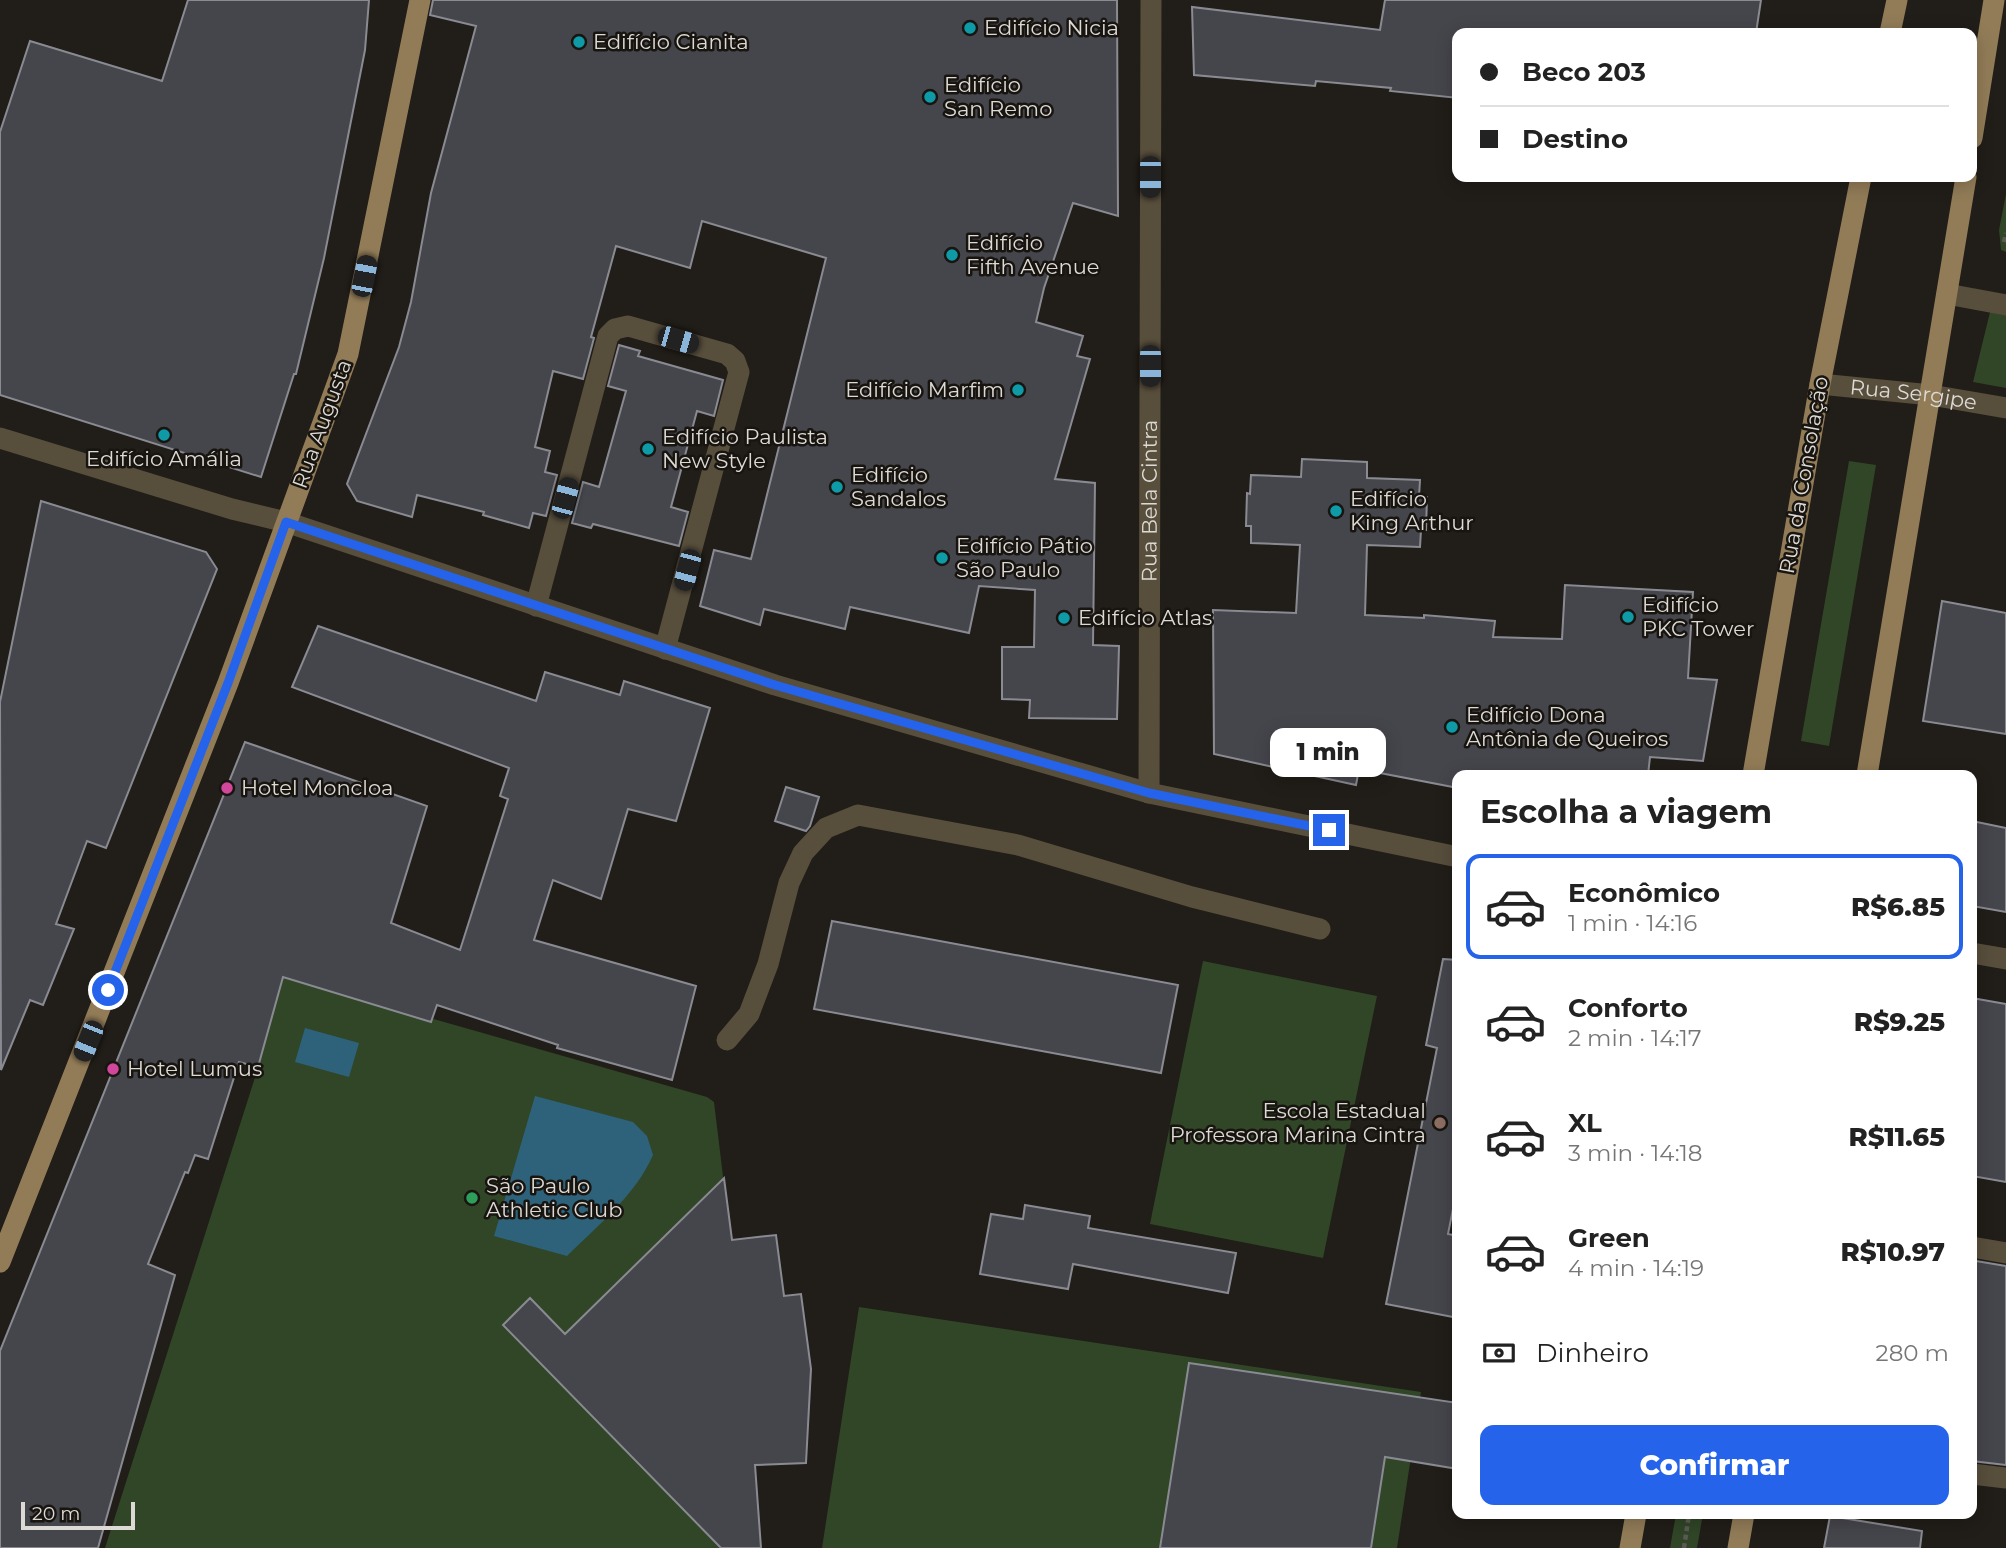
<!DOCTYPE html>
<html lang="pt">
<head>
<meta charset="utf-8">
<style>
  :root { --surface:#fff; --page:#f6f6f6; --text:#222; --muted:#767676; --line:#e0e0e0; --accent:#2563eb }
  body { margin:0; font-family:Montserrat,sans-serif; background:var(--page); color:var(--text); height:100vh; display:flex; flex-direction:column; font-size:26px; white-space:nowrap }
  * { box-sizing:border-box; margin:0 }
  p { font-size:23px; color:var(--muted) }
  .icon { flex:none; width:38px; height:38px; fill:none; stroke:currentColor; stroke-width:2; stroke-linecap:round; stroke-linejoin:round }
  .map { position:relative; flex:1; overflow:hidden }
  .drawer { position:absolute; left:1452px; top:770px; width:525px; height:749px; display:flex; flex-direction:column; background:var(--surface); border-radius:14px; box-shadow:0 4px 18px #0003 }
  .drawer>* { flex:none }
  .guide { position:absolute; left:1452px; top:28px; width:525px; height:154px; border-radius:14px; box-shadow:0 4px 18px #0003; display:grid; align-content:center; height:154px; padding:0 28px; background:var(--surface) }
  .scale { position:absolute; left:21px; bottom:18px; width:114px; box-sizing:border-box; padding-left:7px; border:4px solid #dddad6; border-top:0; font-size:19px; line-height:24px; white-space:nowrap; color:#dddad6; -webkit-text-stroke:5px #18140f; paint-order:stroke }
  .end { position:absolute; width:32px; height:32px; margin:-16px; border:9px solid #2563eb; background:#fff; box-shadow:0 0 0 4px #fff }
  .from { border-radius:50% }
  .bubble { position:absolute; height:49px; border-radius:14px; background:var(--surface); box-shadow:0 4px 18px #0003; font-size:23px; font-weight:800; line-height:49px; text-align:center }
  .car { position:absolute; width:21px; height:42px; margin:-21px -10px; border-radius:9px; box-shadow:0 0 5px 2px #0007; background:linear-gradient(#222 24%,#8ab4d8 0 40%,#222 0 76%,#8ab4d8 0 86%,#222 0) }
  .guide b { display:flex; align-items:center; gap:24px; height:66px; font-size:26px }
  .guide b+b { border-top:2px solid var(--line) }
  .guide i { width:18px; height:18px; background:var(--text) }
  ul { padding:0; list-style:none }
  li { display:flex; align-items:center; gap:21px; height:105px; margin:0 14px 10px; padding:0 14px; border:4px solid transparent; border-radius:14px }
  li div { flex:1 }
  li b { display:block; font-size:26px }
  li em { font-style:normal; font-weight:800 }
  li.current { border-color:var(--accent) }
  li>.icon { width:63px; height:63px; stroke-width:1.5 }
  h2 { padding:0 28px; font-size:32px; line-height:84px }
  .pay { display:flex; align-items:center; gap:18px; height:77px; padding:0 28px; font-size:26px }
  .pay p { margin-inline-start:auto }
  .primary-button { display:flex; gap:14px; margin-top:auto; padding:14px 28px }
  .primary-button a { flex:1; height:80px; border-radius:14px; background:var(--accent); color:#fff; font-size:28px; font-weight:800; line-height:80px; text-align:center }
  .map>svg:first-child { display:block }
  .green { fill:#304627 }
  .water { fill:#2e627b }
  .building { fill:#45454c; stroke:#8a8b92; stroke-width:2 }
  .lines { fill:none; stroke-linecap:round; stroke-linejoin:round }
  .path { stroke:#5d5a55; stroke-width:4.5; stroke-dasharray:5 3.5; stroke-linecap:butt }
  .minor { stroke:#584e3c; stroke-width:21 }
  .major { stroke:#927c58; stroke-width:21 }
  .route { stroke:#2563eb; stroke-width:9 }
  .culture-dot { fill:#0f9aa8; stroke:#18140f; stroke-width:2.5 }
  .hotel-dot { fill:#d1479c; stroke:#18140f; stroke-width:2.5 }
  .education-dot { fill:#8d6e63; stroke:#18140f; stroke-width:2.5 }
  .leisure-dot { fill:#2e9e5b; stroke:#18140f; stroke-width:2.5 }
  .labels { text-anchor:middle; stroke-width:5; stroke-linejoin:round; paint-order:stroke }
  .poi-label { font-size:21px; fill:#dddad6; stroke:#18140f; text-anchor:start }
  .street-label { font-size:21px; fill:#dddad6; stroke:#18140f }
</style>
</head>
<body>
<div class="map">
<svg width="2006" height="1548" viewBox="0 0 2006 1548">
  <rect width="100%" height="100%" fill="#211d18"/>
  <!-- green -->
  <path class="green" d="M2006,194V252L2001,250L1999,230Z
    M1990,312L2006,315V388L1973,382Z
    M1849,461L1876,465L1829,746L1801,741Z
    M1203,961L1377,996L1323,1258L1150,1224Z
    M283,976L707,1097L714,1102L752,1415L761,1548H105L258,1068Z
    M859,1307L1421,1392L1397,1548H822Z
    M1676,1514H1703L1697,1548H1670Z"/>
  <!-- water -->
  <path class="water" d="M305,1028L359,1043L349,1077L295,1062Z
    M535,1096L633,1122L647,1136L653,1155C635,1196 598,1225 567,1256L494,1236Z"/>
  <!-- building -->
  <path class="building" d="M188,0H369L365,50L324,258L296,374H294L261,477L0,395V132L30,41L162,81Z
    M433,0H1117L1118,216L1073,203L1044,288L1036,322L1083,336L1077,356L1090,359L1055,479L1095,483L1093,645L1119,646L1117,719L1029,718L1030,700L1002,699V647H1034L1035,590L979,586L969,633L850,607L845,629L764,609L760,625L700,606L714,550L751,559L826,258L702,221L690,268L616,246L591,337L594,338L583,379L553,371L535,447L550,451L545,472L557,475L546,516L533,513L529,528L483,515L484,512L417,495L412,517L357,501L347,484L399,347L411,302L431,193L476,26L430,15Z
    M1385,0H1761L1756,33H1458V98L1390,91L1391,88L1316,81L1315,86L1194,75L1192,7L1380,30Z
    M619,345L640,351L638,356L723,380L714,416L697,411L671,507L688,512L679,546L593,524L591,528L572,523L583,482L599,487L626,391L608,386Z
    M1302,459L1367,462V478L1420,480L1419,497H1427L1426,530H1421L1420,547L1367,545L1365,615L1424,618V615L1495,621L1493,637L1562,639L1565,585L1693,592L1688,678L1717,680L1703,761L1650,757L1648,775H1458V788L1359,769L1356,785L1214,754L1213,610L1296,613L1300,545L1251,543V526H1246L1247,493L1250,494L1251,475L1301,477Z
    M41,501L206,552L217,569L106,848L87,841L56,924L74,929L43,1005L30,1000L1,1070L0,702Z
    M1942,601L2006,613V734L1923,721Z
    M318,626L536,701L545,672L620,695L624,681L710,708L676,821L628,809L601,899L553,880L534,940L696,986L672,1080L557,1048L558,1045L437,1005L431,1022L283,977L258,1067L239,1062L208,1159L195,1155L188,1173L185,1172L148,1264L175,1275L98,1548H0V1351L245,742L427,806L391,923L460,950L508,799L500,796L509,768L292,687Z
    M786,787L819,797L810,826L806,831L775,821Z
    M1972,821L2006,828V912L1972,906Z
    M832,921L1178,985L1161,1073L814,1009Z
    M1443,959L1458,960V1184L1448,1234L1458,1236V1318L1386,1304L1437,1048L1426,1045Z
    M1972,998L2006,1004V1182L1972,1176Z
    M724,1178L732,1240L776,1235L784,1296L801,1294L811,1369L806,1463L755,1465L761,1548H721L503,1325L530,1298L565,1334Z
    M1025,1205L1090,1216L1088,1228L1236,1253L1228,1293L1073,1264L1068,1289L980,1274L991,1214L1023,1219Z
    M1976,1261L2006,1266V1465L1972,1461V1287Z
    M1189,1363L1458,1403V1469L1385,1457L1371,1548H1160Z
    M1830,1516L1922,1531L1920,1548H1824Z"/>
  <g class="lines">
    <!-- path -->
    <path class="path" d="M2004,242L2006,233
      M1684,1548L1689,1514"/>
    <!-- minor -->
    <g class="minor">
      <path d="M1947,294L2006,305"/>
      <path id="s1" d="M1820,384L1931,395L2006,408"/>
      <path d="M0,438L232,509L286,522L775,685L1076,772L1149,793L1458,857"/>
      <path d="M536,606L608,336L615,329L628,326L727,354L735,361L739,372L665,649"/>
      <path id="s2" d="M1149,793L1151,0"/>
      <path d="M1972,953L2006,959"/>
      <path d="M727,1040L749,1014L768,964L789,883L803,853L826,828L858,815L1018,845L1192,897L1320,929"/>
      <path d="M1972,1247L2006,1253"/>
      <path d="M1972,1474L2006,1478"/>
    </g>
    <!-- major -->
    <path class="major" d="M1890,33L1897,0
      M1972,138L1994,0
      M1753,775L1820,384L1861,177
      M1867,775L1966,177
      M0,1262L228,683L348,354L420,0
      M1630,1548L1636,1514
      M1738,1548L1744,1514"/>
  </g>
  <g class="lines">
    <!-- route -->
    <path class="route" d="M108,990L228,683L286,522L775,685L1149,793L1329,830"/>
  </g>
  <!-- markers -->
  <g class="culture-dot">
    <circle cx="970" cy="28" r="7"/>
    <circle cx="579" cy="42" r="7"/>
    <circle cx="930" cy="97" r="7"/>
    <circle cx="952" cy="255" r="7"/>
    <circle cx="1018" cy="390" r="7"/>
    <circle cx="164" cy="435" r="7"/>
    <circle cx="648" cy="449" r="7"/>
    <circle cx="837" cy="487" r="7"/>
    <circle cx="1336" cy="511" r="7"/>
    <circle cx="942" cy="558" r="7"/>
    <circle cx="1628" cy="617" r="7"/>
    <circle cx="1064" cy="618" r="7"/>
    <circle cx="1452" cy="727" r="7"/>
  </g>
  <g class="hotel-dot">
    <circle cx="227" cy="788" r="7"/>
    <circle cx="113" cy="1069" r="7"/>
  </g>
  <circle class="education-dot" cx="1440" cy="1123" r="7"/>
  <circle class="leisure-dot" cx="472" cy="1198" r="7"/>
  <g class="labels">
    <!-- poi labels -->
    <g class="poi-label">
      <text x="984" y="35">Edifício Nicia</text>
      <text x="593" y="49">Edifício Cianita</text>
      <text x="944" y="92">Edifício<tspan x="944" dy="24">San Remo</tspan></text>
      <text x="966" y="250">Edifício<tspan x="966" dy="24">Fifth Avenue</tspan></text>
      <text x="1004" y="397" text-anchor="end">Edifício Marfim</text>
      <text x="662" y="444">Edifício Paulista<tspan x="662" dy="24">New Style</tspan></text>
      <text x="164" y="466" text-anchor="middle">Edifício Amália</text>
      <text x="851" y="482">Edifício<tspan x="851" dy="24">Sandalos</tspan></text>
      <text x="1350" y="506">Edifício<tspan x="1350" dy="24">King Arthur</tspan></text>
      <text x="956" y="553">Edifício Pátio<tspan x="956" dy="24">São Paulo</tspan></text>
      <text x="1642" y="612">Edifício<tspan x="1642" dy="24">PKC Tower</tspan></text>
      <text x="1078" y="625">Edifício Atlas</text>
      <text x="1466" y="722">Edifício Dona<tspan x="1466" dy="24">Antônia de Queiros</tspan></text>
      <text x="241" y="795">Hotel Moncloa</text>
      <text x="127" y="1076">Hotel Lumus</text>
      <text x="1426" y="1118" text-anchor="end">Escola Estadual<tspan x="1426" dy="24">Professora Marina Cintra</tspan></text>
      <text x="486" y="1193">São Paulo<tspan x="486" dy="24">Athletic Club</tspan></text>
    </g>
    <!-- street labels -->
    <g class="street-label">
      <text dy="7" stroke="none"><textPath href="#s1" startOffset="94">Rua Sergipe</textPath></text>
      <text transform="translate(322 424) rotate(-70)" y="7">Rua Augusta</text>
      <text transform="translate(1804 475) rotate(-80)" y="7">Rua da Consolação</text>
      <text dy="7" stroke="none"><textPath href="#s2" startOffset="292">Rua Bela Cintra</textPath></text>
    </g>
  </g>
</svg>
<div class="scale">20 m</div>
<i class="end from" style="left:108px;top:990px"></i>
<i class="end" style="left:1329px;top:830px"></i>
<div class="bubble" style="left:1270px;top:728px;width:116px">1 min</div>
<i class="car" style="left:1150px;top:177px;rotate:180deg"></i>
<i class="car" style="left:364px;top:276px;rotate:11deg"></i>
<i class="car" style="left:678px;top:340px;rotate:106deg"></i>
<i class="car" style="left:1150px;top:366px;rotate:180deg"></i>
<i class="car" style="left:565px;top:498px;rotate:15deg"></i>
<i class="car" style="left:687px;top:570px;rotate:195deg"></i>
<i class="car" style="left:88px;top:1041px;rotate:202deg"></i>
<div class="guide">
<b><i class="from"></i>Beco 203</b>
<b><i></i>Destino</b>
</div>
<section class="drawer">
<h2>Escolha a viagem</h2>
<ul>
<li class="current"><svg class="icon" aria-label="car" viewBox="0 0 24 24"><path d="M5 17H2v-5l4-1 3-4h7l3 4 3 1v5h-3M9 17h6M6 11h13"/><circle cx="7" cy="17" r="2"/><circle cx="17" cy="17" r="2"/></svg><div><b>Econômico</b><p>1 min · 14:16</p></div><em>R$6.85</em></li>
<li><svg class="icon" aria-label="car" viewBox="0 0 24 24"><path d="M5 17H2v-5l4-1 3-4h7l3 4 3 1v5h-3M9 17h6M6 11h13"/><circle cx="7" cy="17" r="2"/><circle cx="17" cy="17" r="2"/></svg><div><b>Conforto</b><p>2 min · 14:17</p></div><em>R$9.25</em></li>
<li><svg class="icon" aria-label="car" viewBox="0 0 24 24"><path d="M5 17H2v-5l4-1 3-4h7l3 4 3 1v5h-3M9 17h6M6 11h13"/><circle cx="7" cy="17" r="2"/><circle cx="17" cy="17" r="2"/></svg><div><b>XL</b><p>3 min · 14:18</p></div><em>R$11.65</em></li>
<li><svg class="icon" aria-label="car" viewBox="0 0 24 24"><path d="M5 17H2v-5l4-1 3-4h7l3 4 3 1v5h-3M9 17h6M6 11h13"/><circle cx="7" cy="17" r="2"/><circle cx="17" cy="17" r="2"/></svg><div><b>Green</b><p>4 min · 14:19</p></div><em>R$10.97</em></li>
</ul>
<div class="pay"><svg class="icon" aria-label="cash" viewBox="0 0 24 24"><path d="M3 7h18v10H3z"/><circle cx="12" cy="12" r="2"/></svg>Dinheiro<p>280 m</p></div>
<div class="primary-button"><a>Confirmar</a></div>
</section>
</div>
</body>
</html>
